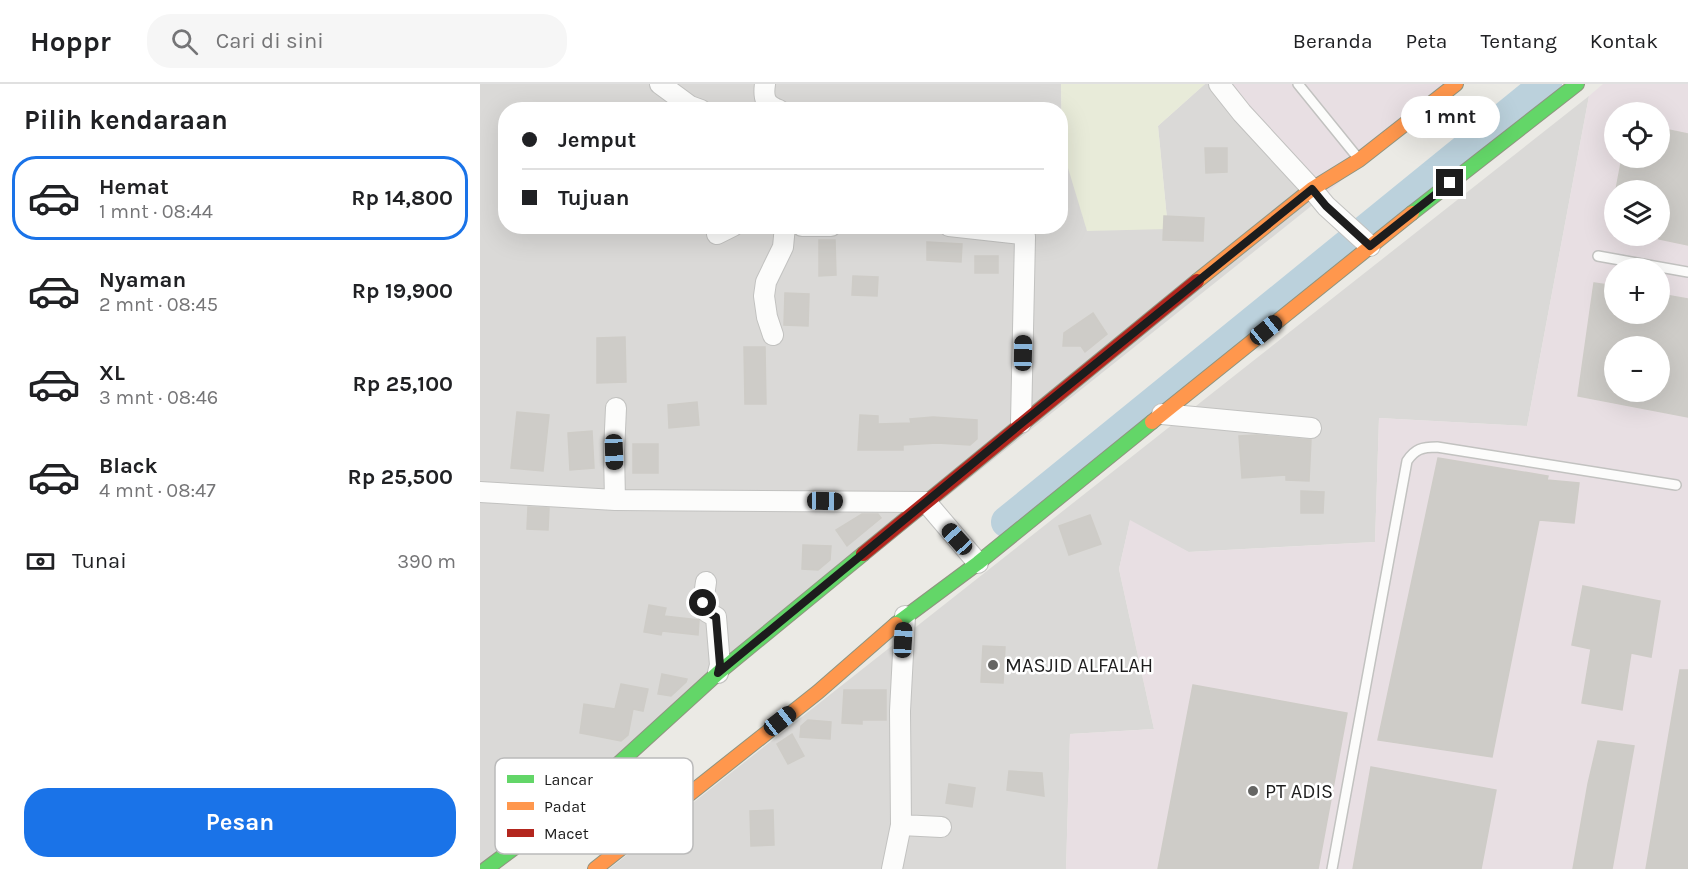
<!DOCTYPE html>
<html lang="id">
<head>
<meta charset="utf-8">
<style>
  :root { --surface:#fff; --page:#f6f6f6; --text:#202124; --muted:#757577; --line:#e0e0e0; --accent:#1a73e8 }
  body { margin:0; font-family:Karla,sans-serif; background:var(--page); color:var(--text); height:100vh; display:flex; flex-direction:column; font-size:22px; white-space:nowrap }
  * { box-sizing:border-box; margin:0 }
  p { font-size:20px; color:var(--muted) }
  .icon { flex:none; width:33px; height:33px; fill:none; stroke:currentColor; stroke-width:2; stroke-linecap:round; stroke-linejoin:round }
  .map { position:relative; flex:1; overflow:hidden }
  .panel { display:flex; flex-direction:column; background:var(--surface); width:480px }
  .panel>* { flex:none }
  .guide { position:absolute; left:18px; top:18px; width:570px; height:132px; border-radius:24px; box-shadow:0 6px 24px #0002; display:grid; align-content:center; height:132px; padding:0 24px; background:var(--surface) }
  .tools { position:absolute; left:1124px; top:18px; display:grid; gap:12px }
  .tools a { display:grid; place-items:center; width:66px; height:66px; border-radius:50%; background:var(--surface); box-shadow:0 6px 24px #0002; font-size:30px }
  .end { position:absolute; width:27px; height:27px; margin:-14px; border:8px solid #1d1d1d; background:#fff; box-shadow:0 0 0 3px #fff }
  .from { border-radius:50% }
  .bubble { position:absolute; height:42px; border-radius:21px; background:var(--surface); box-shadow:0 6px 24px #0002; font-size:20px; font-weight:700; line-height:42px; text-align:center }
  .car { position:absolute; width:18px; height:36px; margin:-18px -9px; border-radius:8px; box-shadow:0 0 4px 2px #0007; background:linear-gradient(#222 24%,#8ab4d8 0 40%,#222 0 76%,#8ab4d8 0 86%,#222 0) }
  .guide b { display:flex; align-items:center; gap:21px; height:57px; font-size:22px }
  .guide b+b { border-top:2px solid var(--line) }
  .guide i { width:15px; height:15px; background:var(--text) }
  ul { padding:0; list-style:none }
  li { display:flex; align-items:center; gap:18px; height:84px; margin:0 12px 9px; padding:0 12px; border:3px solid transparent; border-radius:24px }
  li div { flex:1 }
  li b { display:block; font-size:22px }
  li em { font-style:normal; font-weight:700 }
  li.on { border-color:var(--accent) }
  li>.icon { width:54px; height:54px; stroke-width:1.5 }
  h2 { padding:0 24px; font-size:27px; line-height:72px }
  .pay { display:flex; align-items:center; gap:15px; height:66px; padding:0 24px; font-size:22px }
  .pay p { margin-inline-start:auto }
  .cta { display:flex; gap:12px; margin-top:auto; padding:12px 24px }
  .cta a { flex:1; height:69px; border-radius:24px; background:var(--accent); color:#fff; font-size:24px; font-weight:700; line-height:69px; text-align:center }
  header { display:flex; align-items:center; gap:36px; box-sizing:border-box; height:84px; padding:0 30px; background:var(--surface); border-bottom:2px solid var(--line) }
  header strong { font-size:28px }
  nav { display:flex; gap:33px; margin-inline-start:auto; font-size:21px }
  .search { width:420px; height:54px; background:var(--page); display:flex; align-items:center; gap:15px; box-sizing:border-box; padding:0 21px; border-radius:24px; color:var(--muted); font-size:22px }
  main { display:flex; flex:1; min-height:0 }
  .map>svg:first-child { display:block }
  .residential { fill:#dad9d7; fill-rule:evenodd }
  .industrial { fill:#e8dfe3; fill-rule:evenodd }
  .farmland { fill:#e8ebd9 }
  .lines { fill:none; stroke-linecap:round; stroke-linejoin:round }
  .river { stroke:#bbd1dc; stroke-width:32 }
  .building { fill:#ceccc8; stroke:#ceccc7; stroke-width:1.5; fill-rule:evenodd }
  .lane-casing { stroke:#c2c2c0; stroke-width:12 }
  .street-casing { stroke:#c2c2c0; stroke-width:22 }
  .fast-casing { stroke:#8f947f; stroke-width:16 }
  .slow-casing { stroke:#8f947f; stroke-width:16 }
  .jam-casing { stroke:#8f947f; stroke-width:16 }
  .lane { stroke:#fcfcfb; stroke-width:9 }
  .street { stroke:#fcfcfb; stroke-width:20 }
  .fast { stroke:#63d668; stroke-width:14 }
  .slow { stroke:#ff974d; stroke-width:14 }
  .jam { stroke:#b3261e; stroke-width:14 }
  .route { stroke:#1d1d1d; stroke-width:8 }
  .poi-dot { fill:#656563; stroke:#fff; stroke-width:2 }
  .labels { text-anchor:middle; stroke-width:5; stroke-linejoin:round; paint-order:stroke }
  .poi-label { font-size:20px; fill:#1d1d1d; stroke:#fff; text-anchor:start }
  .key { fill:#fff; stroke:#bbb; stroke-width:1.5 }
  .key-label { font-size:16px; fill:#1d1d1d }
</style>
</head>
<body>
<header>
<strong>Hoppr</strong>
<div class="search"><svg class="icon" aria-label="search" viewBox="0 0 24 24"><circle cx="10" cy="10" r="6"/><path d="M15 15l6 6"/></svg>Cari di sini</div>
<nav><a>Beranda</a><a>Peta</a><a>Tentang</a><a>Kontak</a></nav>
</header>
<main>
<section class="panel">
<h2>Pilih kendaraan</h2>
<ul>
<li class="on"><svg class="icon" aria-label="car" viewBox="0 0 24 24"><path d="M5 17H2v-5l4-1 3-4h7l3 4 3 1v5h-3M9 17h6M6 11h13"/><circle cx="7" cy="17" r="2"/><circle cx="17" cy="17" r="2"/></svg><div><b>Hemat</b><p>1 mnt · 08:44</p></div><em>Rp 14,800</em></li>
<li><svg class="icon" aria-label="car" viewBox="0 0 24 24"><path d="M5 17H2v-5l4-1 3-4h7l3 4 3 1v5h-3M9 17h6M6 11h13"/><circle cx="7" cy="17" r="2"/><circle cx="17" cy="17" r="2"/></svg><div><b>Nyaman</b><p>2 mnt · 08:45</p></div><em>Rp 19,900</em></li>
<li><svg class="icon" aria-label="car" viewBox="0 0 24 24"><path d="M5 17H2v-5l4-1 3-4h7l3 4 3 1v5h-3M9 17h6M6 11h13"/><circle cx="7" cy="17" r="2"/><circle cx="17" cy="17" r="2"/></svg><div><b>XL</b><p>3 mnt · 08:46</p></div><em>Rp 25,100</em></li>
<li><svg class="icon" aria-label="car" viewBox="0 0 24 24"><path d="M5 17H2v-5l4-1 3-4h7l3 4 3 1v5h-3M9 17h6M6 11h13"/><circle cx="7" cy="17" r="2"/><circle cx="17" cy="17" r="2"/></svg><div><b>Black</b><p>4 mnt · 08:47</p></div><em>Rp 25,500</em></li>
</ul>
<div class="pay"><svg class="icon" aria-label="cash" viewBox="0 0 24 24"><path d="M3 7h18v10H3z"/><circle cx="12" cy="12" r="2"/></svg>Tunai<p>390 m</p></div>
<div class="cta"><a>Pesan</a></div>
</section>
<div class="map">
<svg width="1208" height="785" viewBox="0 0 1208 785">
  <rect width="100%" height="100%" fill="#ebeae5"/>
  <!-- residential -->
  <path class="residential" d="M0,0H581L582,64L688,145L678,42L725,0H743L840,115L0,785ZM26,26H580V142H26Z
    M1109,12L1047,342L899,334L895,458L708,468L650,437L639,485L674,645L590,650L586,785H129Z"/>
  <!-- industrial -->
  <path class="industrial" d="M743,0H974L840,115Z
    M1123,0H1208V785H586L590,650L674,645L639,485L650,436L709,468L895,458L899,334L1047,342L1109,12ZM1134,28H1179V74H1134ZM1134,106H1179V152H1134ZM1134,184H1179V230H1134ZM1134,262H1179V308H1134Z"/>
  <!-- farmland -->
  <path class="farmland" d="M581,0H725L678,42L688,145L607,147L582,64Z"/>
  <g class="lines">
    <!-- river -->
    <path class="river" d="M527,438L1066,0"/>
  </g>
  <!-- building -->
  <path class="building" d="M1179,44L1208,50V161L1179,155V106H1136L1142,74H1179Z
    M725,64H747V88L726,89Z
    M684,132L724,134L723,157L683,156Z
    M339,156H355L356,191L339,192Z
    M447,158L482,160L481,178L447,176Z
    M495,172H518V189H495Z
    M373,192L398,193L397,212L372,211Z
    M1114,199L1134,202V230H1179V210L1208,215V333L1098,312ZM1134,262H1179V308H1134Z
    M305,209L329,210L328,242L304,241Z
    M613,229L627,250L605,268L601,262H583L584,249Z
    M145,253L146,298L117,299V254Z
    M264,263H285L286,320H265Z
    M217,318L219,341L189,344L188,321Z
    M37,328L69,331L63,387L31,384Z
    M380,331L398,332V340L431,339L430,335L453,333L497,336V355L490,361L457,359L423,361V366H378Z
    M112,347L114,384L90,386L88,349Z
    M777,351L831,356L829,397L806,396V391L762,394L759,352Z
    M153,360H178V389H153Z
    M958,374L1068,392L1067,396L1099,399L1094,439L1059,436L1012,673L898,656Z
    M821,407L844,408L843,429H821Z
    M48,423L69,424L68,446L47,445Z
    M382,430H398L401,434L367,462L356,446Z
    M610,431L621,460L589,471L579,442Z
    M323,461L351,462L350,476L338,486L322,485Z
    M1103,502L1180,517L1171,573L1151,569L1142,626L1102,619L1111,565L1092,561Z
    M169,521L186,524L184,532L219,536L218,551L182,547L181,551L164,548Z
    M503,562L525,563L523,599L501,598Z
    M1200,586H1208V785H1166Z
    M182,590L207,595L206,598L191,612L178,610Z
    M141,600L168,605L163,627L153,625L148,651L141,657L100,649L104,620L135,625Z
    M713,601L867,629L838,785H678Z
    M364,606H406V636H382V640L362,639Z
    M328,636L351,638L350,655L320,653L321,642Z
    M312,650L324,672L308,680L297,660Z
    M1118,657L1154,662L1132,785H1093L1108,700Z
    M891,683L1016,706L1001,785H873Z
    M529,687L562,689L564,712L527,706Z
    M469,700L495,704L492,723L466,719Z
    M293,726L294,761L271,762L270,727Z"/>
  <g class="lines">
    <defs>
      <path id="lane" d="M818,0L878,74
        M1118,172L1208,188
        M22,694L51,750
        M852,785L927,377C935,365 942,363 957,363L1196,401"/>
      <path id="street" d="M180,0L210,22L221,26
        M285,0C283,14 285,21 299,26
        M739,0L762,29L832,105L846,122L890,162
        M322,142H351
        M469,142L541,150L545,153L541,339
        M237,150L253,142
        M293,251L287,233L284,212L286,198L303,163L305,142
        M682,330L831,344
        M0,408L135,416L446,418L498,479
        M135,416L134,368L136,324
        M226,498L223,519L227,528L236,533L240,581L238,589
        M421,741L461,743
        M412,785L421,741L420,627L425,532"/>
      <path id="fast" d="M932,129L1097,0
        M416,540L498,479L672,338
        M6,785L66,740L125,692L238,589L383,470"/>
      <path id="slow" d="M717,197L832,105L879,76L976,0
        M672,338L932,129
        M115,785L338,608L416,540"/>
      <path id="jam" d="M383,470L717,197"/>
    </defs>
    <!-- lane casing -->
    <use href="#lane" class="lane-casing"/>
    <!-- street casing -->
    <use href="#street" class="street-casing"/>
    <!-- fast casing -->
    <use href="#fast" class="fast-casing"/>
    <!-- slow casing -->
    <use href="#slow" class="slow-casing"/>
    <!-- jam casing -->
    <use href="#jam" class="jam-casing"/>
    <!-- lane -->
    <use href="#lane" class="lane"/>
    <!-- street -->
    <use href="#street" class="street"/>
    <!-- fast -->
    <use href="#fast" class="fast"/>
    <!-- slow -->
    <use href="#slow" class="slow"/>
    <!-- jam -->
    <use href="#jam" class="jam"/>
  </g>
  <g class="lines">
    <!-- route -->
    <path class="route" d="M223,519L227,528L236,533L240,581L238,589L542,339L832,105L846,122L890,162L970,99"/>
  </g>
  <!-- markers -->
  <g class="poi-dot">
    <circle cx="513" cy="581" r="6"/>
    <circle cx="773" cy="707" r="6"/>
  </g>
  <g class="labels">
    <!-- poi labels -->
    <g class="poi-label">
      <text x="525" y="588">MASJID ALFALAH</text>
      <text x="785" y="714">PT ADIS</text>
    </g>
  </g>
  <!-- legend -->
  <rect x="15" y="674" width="198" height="96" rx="9" class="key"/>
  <rect x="27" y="691" width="27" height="8" fill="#63d668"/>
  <rect x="27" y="718" width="27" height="8" fill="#ff974d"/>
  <rect x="27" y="745" width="27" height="8" fill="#b3261e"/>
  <g class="key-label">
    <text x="64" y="701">Lancar</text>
    <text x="64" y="728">Padat</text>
    <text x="64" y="755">Macet</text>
  </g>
</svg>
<div class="tools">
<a><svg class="icon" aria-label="locate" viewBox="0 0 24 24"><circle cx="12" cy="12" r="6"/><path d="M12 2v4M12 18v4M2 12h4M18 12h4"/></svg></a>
<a><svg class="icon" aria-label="layers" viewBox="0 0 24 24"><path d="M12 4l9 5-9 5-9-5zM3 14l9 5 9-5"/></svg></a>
<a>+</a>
<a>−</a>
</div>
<i class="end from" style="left:223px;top:519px"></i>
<i class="end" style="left:970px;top:99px"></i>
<div class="bubble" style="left:921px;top:12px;width:99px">1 mnt</div>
<i class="car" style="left:786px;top:246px;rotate:51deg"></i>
<i class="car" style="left:543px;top:269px;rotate:1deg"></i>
<i class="car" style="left:134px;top:368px;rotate:178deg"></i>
<i class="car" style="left:345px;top:417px;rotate:91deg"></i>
<i class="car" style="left:477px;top:455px;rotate:318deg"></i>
<i class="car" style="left:423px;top:556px;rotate:3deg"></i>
<i class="car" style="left:300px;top:637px;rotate:52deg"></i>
<div class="guide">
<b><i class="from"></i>Jemput</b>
<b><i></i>Tujuan</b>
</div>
</div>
</main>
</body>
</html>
